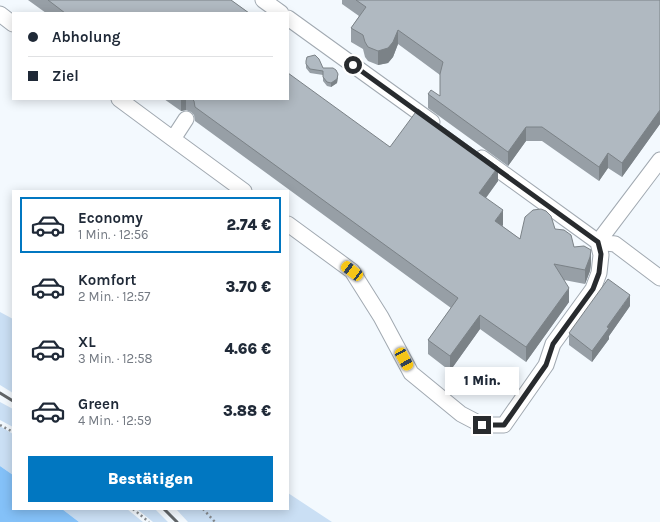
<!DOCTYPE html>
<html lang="de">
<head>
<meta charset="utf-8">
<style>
  :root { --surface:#fff; --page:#f6f6f7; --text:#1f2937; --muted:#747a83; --line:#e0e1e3; --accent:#0177c1 }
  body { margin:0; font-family:Karla,sans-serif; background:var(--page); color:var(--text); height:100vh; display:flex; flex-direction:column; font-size:15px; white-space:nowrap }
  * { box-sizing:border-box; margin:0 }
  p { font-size:13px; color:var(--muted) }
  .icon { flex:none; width:22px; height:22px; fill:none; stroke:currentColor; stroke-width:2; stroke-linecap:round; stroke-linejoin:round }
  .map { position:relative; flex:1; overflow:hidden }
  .sheet { position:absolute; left:12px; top:190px; width:277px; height:320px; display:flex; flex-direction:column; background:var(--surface); border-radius:0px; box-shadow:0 2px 10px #0003 }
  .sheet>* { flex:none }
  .guide { position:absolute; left:12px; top:12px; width:277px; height:88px; border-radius:0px; box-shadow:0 2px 10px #0003; display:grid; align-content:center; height:88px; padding:0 16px; background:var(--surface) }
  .end { position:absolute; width:18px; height:18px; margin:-9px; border:5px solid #282b2e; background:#fff; box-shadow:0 0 0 2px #fff }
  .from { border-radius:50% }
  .bubble { position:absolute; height:28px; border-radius:0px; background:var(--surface); box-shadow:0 2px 10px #0003; font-size:13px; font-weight:800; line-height:28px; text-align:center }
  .car { position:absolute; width:12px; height:24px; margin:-12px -6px; border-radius:5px; box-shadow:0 0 3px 1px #0007; background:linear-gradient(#f5c518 24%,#345 0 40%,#f5c518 0 76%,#345 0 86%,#f5c518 0) }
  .guide b { display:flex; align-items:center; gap:14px; height:38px; font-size:15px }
  .guide b+b { border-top:1px solid var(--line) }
  .guide i { width:10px; height:10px; background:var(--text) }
  ul { padding:7px 0 0; list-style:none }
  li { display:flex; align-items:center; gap:12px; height:56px; margin:0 8px 6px; padding:0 8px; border:2px solid transparent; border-radius:0px }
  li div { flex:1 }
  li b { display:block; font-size:15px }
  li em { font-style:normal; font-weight:800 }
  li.selected { border-color:var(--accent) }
  li>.icon { width:36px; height:36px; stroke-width:1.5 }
  .action { display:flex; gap:8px; margin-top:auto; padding:8px 16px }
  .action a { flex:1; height:46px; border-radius:0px; background:var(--accent); color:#fff; font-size:16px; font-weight:800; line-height:46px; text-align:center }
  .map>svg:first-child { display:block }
  .green { fill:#cadff4 }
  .water { fill:#84c1f8 }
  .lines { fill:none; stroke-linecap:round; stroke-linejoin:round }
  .minor-casing { stroke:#a1a9b1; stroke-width:17 }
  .path { stroke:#85898d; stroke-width:2.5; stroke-dasharray:2 3; stroke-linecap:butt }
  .minor { stroke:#fff; stroke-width:15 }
  .rail { stroke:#616568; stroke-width:3 }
  .wall { fill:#979fa6 }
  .shaded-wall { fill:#7b8287 }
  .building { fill:#b0b9c1; stroke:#7b8287 }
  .route { stroke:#282b2e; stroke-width:5 }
</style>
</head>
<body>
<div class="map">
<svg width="660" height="522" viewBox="0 0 660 522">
  <rect width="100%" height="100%" fill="#f3f9fe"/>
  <!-- green -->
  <path class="green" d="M0,312L13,319V393L0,385Z
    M0,402L13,409V427L0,420Z
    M0,426L13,434V475L0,466Z
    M288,493L332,522H188L176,509H288Z
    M62,509H127L143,522H79Z
    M137,509H155L168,522H153Z"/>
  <!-- water -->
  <path class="water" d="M0,466L13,475V509H62L79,522H0Z"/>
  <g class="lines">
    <defs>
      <path id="minor" d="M263,0L281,13
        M0,14L13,24
        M288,18L432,122
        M119,99L173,139L186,119
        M173,139L244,191
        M288,224L352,271L381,317L411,373L461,414L482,425H504L546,365L553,344L593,289L599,273L601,255L598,242L482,158
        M598,242L660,160
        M598,242L615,244L660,278"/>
    </defs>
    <!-- minor casing -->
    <use href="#minor" class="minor-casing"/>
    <!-- path -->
    <path class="path" d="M0,425L13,432
      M133,509L149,522
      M203,509L215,522"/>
    <!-- minor -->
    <use href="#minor" class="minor"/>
    <!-- rail -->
    <path class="rail" d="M0,393L13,401
      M164,509L177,522"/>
  </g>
  <!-- wall -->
  <path class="wall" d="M28,0H231L249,13H46Z
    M342,0H660V124L622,177L608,168L599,181L542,141H526L508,166L428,108V94L440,96V75L398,44L393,57L388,63L378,65L368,61L365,57L363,49L351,42V28L359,16L342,4Z
    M306,61L323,68L338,78L337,83L331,87L327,86L323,81V75L310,73L306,68Z
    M164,99H288L390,147L498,181L486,198L503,225L502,226L520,239L555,229L591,264L590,271L585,284L564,280L569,302L526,362L480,329L450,371L428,354V340L451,308L195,121L194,115L191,112L186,110L181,111Z
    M630,306L609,336V339L592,362L569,345V333Z"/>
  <!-- shaded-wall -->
  <path class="shaded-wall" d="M398,30V44L393,57L388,63L378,65V51Z
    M338,74L337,83L331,87V83Z
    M181,99H186V110L181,111Z
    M660,110V124L622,177V163Z
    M526,127V141L508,166V152Z
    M608,153V168L599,181V167Z
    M498,167V181L479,207V193Z
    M503,210V225L495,235V221Z
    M591,250V264L590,271L585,284V270Z
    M569,288V302L526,362V347Z
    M630,295V306L609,336V339L592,362V351L607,327Z
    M480,315V329L450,371V356Z"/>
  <!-- building -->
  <path class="building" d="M48,0H231L249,13H65Z
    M356,0H660V110L622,163L608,153L599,167L542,127H526L508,152L428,94L431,90L440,96V74L443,62L398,30L393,42L388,48L378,51L368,47L365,42L363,35L351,28L366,7Z
    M315,55L319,59L323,68H333L336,70L338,74L337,79L331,83L327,82L323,77V71L310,69L306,64V61L307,57Z
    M288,73L390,147L418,109L498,167L479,193L503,210L495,221L520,239L525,217L533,210L541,209L546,211L551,216L555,229L564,230L571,235L574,247L584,246L591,250L590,257L585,270L554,264L569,288L526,347L480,315L450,356L428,340L458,298L195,107L194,101L192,99H288Z
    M608,279L630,295L607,327L609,328L592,351L569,333Z"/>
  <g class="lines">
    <!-- route -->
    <path class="route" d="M353,65L598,242L601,254L599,273L593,289L553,344L546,365L504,425H482"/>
  </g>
</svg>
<i class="end from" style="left:353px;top:65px"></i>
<i class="end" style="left:482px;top:425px"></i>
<div class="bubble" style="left:445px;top:367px;width:74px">1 Min.</div>
<i class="car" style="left:352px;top:271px;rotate:307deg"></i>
<i class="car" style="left:404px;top:359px;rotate:151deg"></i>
<div class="guide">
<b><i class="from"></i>Abholung</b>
<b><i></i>Ziel</b>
</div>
<section class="sheet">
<ul>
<li class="selected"><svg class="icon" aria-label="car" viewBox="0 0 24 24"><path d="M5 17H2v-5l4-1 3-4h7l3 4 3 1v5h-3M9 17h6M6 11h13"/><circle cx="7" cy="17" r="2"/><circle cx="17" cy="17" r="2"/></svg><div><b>Economy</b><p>1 Min. · 12:56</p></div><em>2.74 €</em></li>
<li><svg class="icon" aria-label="car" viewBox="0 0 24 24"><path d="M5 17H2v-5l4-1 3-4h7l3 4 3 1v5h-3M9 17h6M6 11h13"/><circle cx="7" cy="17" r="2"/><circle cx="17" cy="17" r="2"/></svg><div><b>Komfort</b><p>2 Min. · 12:57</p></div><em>3.70 €</em></li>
<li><svg class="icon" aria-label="car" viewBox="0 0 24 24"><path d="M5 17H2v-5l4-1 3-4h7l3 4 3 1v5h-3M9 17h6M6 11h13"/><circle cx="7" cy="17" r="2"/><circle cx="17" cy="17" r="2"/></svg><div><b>XL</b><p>3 Min. · 12:58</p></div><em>4.66 €</em></li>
<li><svg class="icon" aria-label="car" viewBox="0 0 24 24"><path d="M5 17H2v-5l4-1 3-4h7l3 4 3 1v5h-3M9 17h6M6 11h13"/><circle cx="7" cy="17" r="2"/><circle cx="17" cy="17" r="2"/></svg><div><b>Green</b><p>4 Min. · 12:59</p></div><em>3.88 €</em></li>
</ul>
<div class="action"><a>Bestätigen</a></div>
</section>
</div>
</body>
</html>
